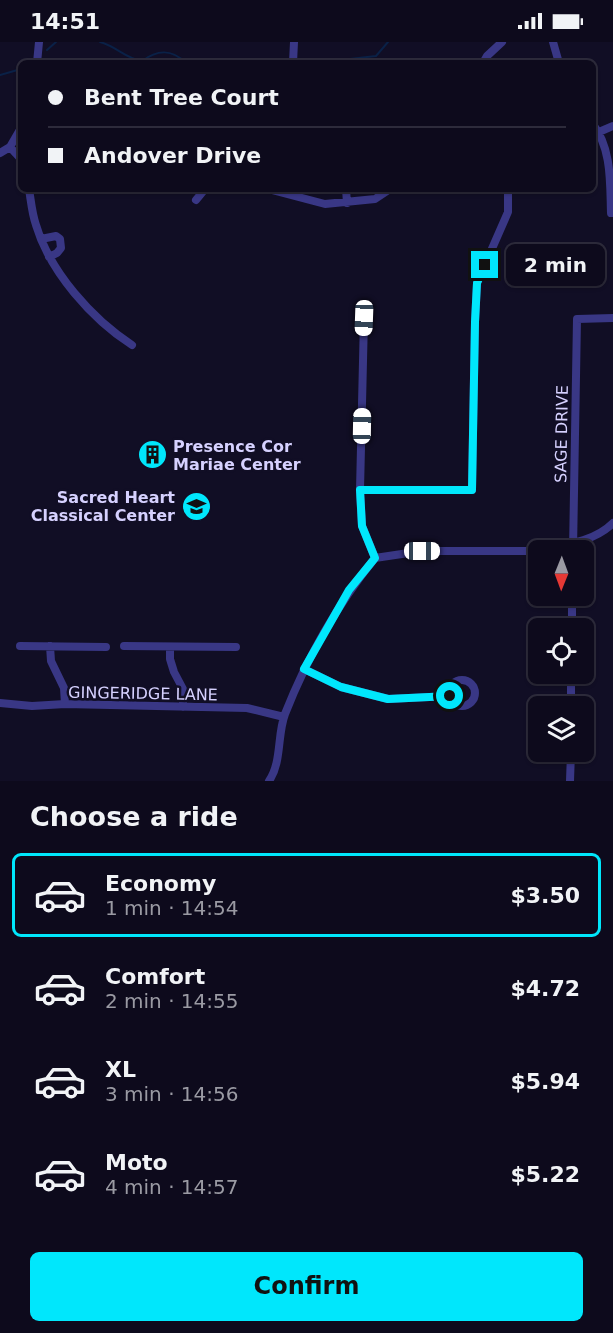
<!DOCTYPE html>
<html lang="en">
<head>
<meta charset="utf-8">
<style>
  :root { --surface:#0d0a1c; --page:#161325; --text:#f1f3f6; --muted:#9a9aa3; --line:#2d2b3b; --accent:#00e7fc }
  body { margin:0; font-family:"DejaVu Sans",sans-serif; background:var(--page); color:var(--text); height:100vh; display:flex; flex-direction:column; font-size:22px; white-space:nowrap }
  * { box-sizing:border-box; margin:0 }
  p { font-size:20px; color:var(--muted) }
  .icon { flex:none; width:33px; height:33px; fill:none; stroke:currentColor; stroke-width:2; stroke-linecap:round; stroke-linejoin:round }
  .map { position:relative; height:739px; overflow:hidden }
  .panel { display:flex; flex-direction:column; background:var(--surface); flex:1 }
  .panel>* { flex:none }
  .banner { position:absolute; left:18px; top:18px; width:578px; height:132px; border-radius:9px; box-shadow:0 2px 4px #0004,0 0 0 2px var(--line); display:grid; align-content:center; height:132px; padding:0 30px; background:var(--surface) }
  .needle { width:39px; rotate:181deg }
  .controls { position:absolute; left:528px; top:498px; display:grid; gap:12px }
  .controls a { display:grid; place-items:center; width:66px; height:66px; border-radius:9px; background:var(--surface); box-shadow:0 2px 4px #0004,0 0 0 2px var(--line); font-size:30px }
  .end { position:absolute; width:27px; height:27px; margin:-14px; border:8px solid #00e7fc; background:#111; box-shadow:0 0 0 3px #111 }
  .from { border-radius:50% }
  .bubble { position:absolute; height:42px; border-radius:9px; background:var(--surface); box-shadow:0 2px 4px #0004,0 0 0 2px var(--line); font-size:20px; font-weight:700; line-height:42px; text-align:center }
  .car { position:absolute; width:18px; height:36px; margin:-18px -9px; border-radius:8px; box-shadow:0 0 4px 2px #0007; background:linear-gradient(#fff 24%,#345 0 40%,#fff 0 76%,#345 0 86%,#fff 0) }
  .banner b { display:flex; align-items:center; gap:21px; height:57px; font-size:22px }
  .banner b+b { border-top:2px solid var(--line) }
  .banner i { width:15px; height:15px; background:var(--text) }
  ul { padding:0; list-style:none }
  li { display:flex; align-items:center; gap:18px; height:84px; margin:0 12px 9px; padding:0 18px; border:3px solid transparent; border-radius:9px }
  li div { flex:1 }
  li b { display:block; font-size:22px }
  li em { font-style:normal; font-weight:700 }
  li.on { border-color:var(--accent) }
  li>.icon { width:54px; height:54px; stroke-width:1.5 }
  h2 { padding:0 30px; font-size:27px; line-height:72px }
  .cta { display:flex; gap:12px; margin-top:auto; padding:12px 30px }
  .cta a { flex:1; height:69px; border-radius:9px; background:var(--accent); color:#111; font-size:24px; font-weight:700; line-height:69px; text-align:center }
  .status { display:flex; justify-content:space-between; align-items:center; height:42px; padding:0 30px; background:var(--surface); direction:ltr }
  .status svg { height:16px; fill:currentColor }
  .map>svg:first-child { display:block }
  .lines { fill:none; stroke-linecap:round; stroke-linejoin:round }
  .stream { stroke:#0a2147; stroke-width:2 }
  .minor { stroke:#393785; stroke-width:8 }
  .route { stroke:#00e7fc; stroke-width:8 }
  .labels { text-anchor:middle; stroke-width:5; stroke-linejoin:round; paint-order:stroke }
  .street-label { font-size:16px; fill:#d6d1ff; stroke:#110e25 }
  .poi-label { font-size:16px; font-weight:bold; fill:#d6d1ff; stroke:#110e25; text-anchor:start }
</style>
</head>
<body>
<div class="status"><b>14:51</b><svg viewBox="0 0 49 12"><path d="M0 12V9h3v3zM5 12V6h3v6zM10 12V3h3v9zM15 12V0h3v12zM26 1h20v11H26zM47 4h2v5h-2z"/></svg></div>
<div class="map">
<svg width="613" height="739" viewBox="0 0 613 739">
  <rect width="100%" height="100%" fill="#110e25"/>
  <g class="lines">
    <!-- stream -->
    <path class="stream" d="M100,0C116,4 126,17 142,19C158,7 172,7 186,21
      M47,8L56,0
      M346,21L350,17L376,14L388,0
      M0,33L21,27"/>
    <!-- minor -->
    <path class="minor" d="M553,0L559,21
      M37,21L39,0
      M293,21L294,0
      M483,21L487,14L502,0
      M592,81C612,106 610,141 611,171H613
      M599,90L613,84
      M10,105L21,117
      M0,111L10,105L21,86
      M29,147C31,159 32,172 36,183C50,230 92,277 132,303
      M268,147L325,162L375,157L390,147
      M346,147L347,161
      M196,158L205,147
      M41,197L56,194L60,197L61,206L57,211L49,215
      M364,276L360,448L362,484L375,516
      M360,448H472L475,280L477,241L508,170V147
      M539,508C564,503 594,500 613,481
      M573,508L577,277L613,276
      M572,586V554
      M20,604L106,605
      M50,604L51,619L64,646L65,662
      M124,604L236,605
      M170,605V617L174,630L183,647V665
      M304,627L341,645L388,657L450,654
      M449 651a13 13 0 1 1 26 0a13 13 0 1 1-26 0Z
      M0,661L32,664L65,662L247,666L284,675
      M571,664V632
      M269,739C282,720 277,693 285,672C307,616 337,563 375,516L422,509H538
      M570,739L571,710"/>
  </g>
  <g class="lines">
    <!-- route -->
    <path class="route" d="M450,654L388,657L341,645L304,627L349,548L375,516L362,484L360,448H472L475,280L477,241L485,223"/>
  </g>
  <!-- icons -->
  <defs>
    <symbol id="building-disc" viewBox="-11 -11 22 22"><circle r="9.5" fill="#00e7fc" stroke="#110e25"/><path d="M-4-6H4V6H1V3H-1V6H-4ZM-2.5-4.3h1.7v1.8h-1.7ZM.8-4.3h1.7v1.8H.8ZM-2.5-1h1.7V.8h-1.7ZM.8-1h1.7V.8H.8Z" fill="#111"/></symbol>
    <symbol id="school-disc" viewBox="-11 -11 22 22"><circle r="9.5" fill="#00e7fc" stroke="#110e25"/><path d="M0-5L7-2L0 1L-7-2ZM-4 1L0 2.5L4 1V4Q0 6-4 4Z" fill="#111"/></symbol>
  </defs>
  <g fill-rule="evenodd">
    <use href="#building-disc" x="136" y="396" width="33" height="33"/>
    <use href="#school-disc" x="180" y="448" width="33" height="33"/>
  </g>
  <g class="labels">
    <!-- street labels -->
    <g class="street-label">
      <text transform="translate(561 392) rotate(-89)" y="6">SAGE DRIVE</text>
      <text transform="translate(143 651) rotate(1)" y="6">GINGERIDGE LANE</text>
    </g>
    <!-- poi labels -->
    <g class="poi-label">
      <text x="173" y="410">Presence Cor<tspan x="173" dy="18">Mariae Center</tspan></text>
      <text x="175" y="461" text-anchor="end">Sacred Heart<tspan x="175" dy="18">Classical Center</tspan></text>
    </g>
  </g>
</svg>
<div class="controls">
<a><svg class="needle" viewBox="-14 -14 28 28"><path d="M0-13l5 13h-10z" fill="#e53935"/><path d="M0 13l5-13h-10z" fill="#9a9aa3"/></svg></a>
<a><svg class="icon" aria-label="locate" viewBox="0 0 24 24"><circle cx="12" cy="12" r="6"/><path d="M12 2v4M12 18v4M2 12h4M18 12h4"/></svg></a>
<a><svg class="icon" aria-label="layers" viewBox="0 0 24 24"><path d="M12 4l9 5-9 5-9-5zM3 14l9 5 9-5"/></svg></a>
</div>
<i class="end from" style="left:450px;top:654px"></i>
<i class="end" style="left:485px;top:223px"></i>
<div class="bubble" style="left:506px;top:202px;width:99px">2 min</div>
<i class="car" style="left:364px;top:276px;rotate:182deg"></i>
<i class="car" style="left:362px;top:384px;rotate:1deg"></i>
<i class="car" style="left:422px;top:509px;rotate:90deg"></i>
<div class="banner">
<b><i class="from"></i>Bent Tree Court</b>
<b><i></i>Andover Drive</b>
</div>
</div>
<section class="panel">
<h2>Choose a ride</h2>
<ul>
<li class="on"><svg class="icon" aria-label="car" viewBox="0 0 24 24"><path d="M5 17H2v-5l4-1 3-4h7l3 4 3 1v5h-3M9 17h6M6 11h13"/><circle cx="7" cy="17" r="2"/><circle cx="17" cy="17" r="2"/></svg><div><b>Economy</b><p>1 min · 14:54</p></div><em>$3.50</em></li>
<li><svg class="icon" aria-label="car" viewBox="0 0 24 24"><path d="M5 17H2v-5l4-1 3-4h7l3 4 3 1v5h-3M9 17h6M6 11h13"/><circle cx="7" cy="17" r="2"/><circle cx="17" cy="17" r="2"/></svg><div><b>Comfort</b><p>2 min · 14:55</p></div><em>$4.72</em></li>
<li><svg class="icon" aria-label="car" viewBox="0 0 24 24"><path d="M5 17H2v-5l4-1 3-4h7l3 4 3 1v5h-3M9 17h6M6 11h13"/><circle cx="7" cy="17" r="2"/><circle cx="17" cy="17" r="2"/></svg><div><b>XL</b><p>3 min · 14:56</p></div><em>$5.94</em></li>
<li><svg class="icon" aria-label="car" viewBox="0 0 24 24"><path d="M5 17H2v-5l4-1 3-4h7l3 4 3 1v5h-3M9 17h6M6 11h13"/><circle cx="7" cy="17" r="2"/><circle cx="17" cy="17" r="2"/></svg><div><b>Moto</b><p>4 min · 14:57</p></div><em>$5.22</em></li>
</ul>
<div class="cta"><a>Confirm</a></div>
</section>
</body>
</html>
